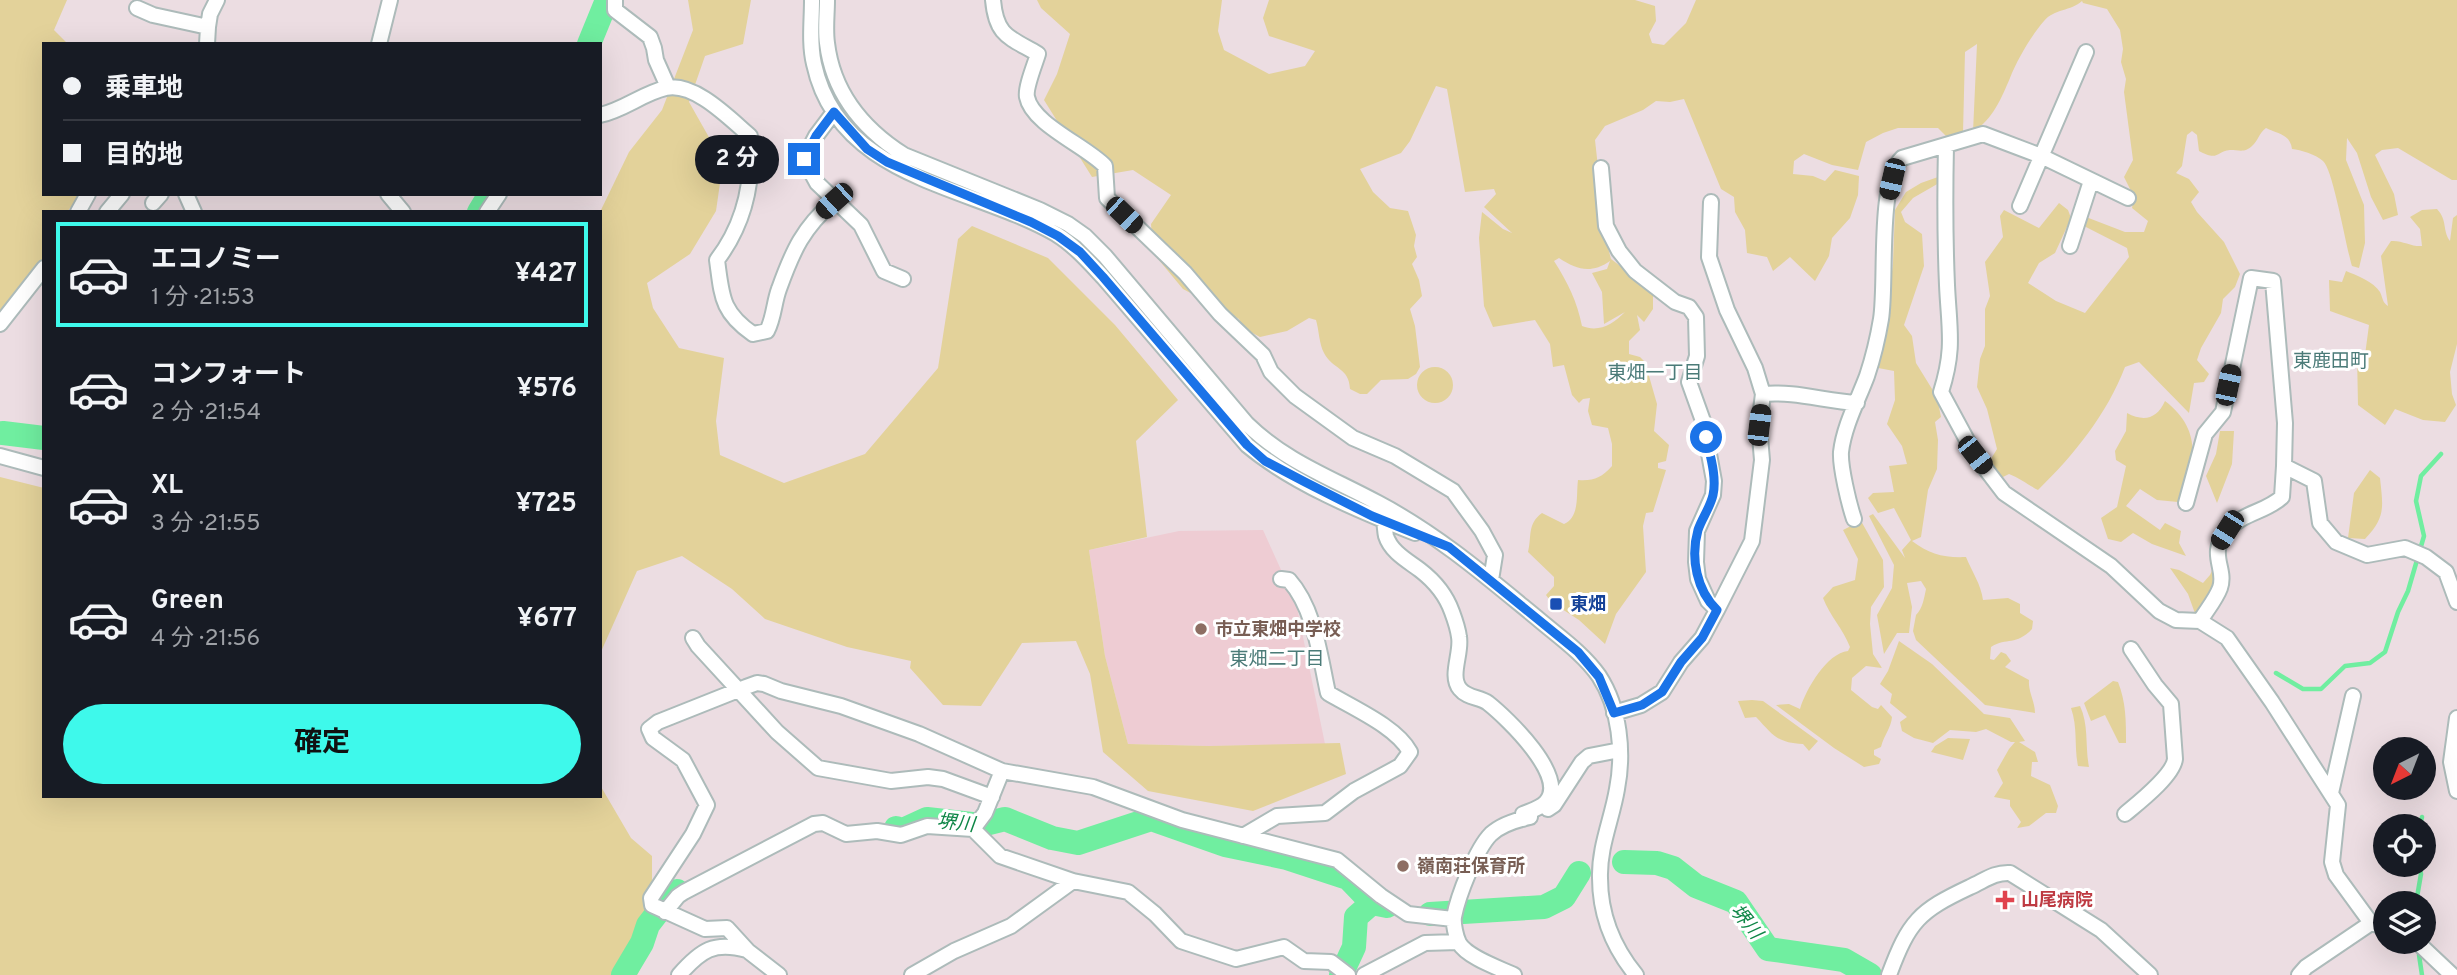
<!DOCTYPE html>
<html lang="ja">
<head>
<meta charset="utf-8">
<style>
  :root { --surface:#171b24; --page:#242831; --text:#f1f3f6; --muted:#9ea1a6; --line:#363941; --accent:#3ef9eb }
  body { margin:0; font-family:Overpass,"Noto Sans JP",sans-serif; background:var(--page); color:var(--text); height:100vh; display:flex; flex-direction:column; font-size:26px; white-space:nowrap }
  * { box-sizing:border-box; margin:0 }
  p { font-size:23px; color:var(--muted) }
  .icon { flex:none; width:38px; height:38px; fill:none; stroke:currentColor; stroke-width:2; stroke-linecap:round; stroke-linejoin:round }
  .map { position:relative; flex:1; overflow:hidden }
  .details { position:absolute; left:42px; top:210px; width:560px; height:588px; display:flex; flex-direction:column; background:var(--surface); border-radius:0px; box-shadow:0 7px 28px #0002 }
  .details>* { flex:none }
  .hud { position:absolute; left:42px; top:42px; width:560px; height:154px; border-radius:0px; box-shadow:0 7px 28px #0002; display:grid; align-content:center; height:154px; padding:0 21px; background:var(--surface) }
  .needle { width:46px; rotate:222deg }
  .buttons { position:absolute; left:2373px; top:737px; display:grid; gap:14px }
  .buttons a { display:grid; place-items:center; width:63px; height:63px; border-radius:50%; background:var(--surface); box-shadow:0 7px 28px #0002; font-size:35px }
  .end { position:absolute; width:32px; height:32px; margin:-16px; border:9px solid #1a73e8; background:#fff; box-shadow:0 0 0 4px #fff }
  .from { border-radius:50% }
  .bubble { position:absolute; height:49px; border-radius:24px; background:var(--surface); box-shadow:0 7px 28px #0002; font-size:23px; font-weight:700; line-height:49px; text-align:center }
  .car { position:absolute; width:21px; height:42px; margin:-21px -10px; border-radius:9px; box-shadow:0 0 5px 2px #0007; background:linear-gradient(#222 24%,#8ab4d8 0 40%,#222 0 76%,#8ab4d8 0 86%,#222 0) }
  .hud b { display:flex; align-items:center; gap:24px; height:66px; font-size:26px }
  .hud b+b { border-top:2px solid var(--line) }
  .hud i { width:18px; height:18px; background:var(--text) }
  ul { padding:12px 0 0; list-style:none }
  li { display:flex; align-items:center; gap:21px; height:105px; margin:0 14px 10px; padding:0 7px; border:4px solid transparent; border-radius:0px }
  li div { flex:1 }
  li b { display:block; font-size:26px }
  li em { font-style:normal; font-weight:700 }
  li.on { border-color:var(--accent) }
  li>.icon { width:63px; height:63px; stroke-width:1.5 }
  .cta { display:flex; gap:14px; margin-top:auto; padding:14px 21px }
  .cta a { flex:1; height:80px; border-radius:42px; background:var(--accent); color:#111; font-size:28px; font-weight:700; line-height:80px; text-align:center }
  .map>svg:first-child { display:block }
  .education { fill:#eeccd3 }
  .green { fill:#e3d29a; fill-rule:evenodd }
  .lines { fill:none; stroke-linecap:round; stroke-linejoin:round }
  .stream { stroke:#70eea0; stroke-width:4.5 }
  .river { stroke:#70eea0; stroke-width:24 }
  .minor-casing { stroke:#adbbba; stroke-width:18 }
  .minor { stroke:#fff; stroke-width:14 }
  .route { stroke:#1a73e8; stroke-width:9 }
  .transit-dot { fill:#1a4fb4; stroke:#fff; stroke-width:2.5 }
  .education-dot { fill:#8d6e63; stroke:#fff; stroke-width:2.5 }
  .health-dot { fill:#e0444e; stroke:#fff; stroke-width:2.5 }
  .labels { text-anchor:middle; stroke-width:6; stroke-linejoin:round; paint-order:stroke }
  .transit-label { font-size:18px; font-weight:bold; fill:#164399; stroke:#fff; text-anchor:start }
  .education-label { font-size:18px; font-weight:bold; fill:#785e54; stroke:#fff; text-anchor:start }
  .health-label { font-size:18px; font-weight:bold; fill:#be3a42; stroke:#fff; text-anchor:start }
  .neighbourhood-label { font-size:19px; fill:#4b7b78; stroke:#fff }
  .water-label { font-size:19px; font-style:italic; fill:#0e8646; stroke:#fff }
</style>
</head>
<body>
<div class="map">
<svg width="2457" height="975" viewBox="0 0 2457 975">
  <rect width="100%" height="100%" fill="#ecdde2"/>
  <!-- education -->
  <path class="education" d="M1263,530L1296,603L1325,744L1209,746L1128,744L1105,656L1089,550L1179,531Z"/>
  <!-- green -->
  <path class="green" d="M0,0H67L54,30L68,44H44V194H81L67,212H44V257L18,310L0,322Z
    M688,0H751L743,44L705,56L689,102L723,162L716,211L690,254L647,283L653,308L679,348L724,358L716,421L720,455L784,483L865,454L938,368L958,239L972,226L1048,258L1115,325L1178,400L1136,441L1147,537L1089,550L1105,656L1128,744L1209,746L1340,743L1346,774L1253,811L1148,791L1103,752L1090,674L1076,641L1022,643L981,706L943,705L910,668L911,661L847,647L765,619L732,589L682,556L637,571L600,654V212L629,152L662,110L693,30Z
    M1037,0H1222L1218,31L1224,50L1269,74L1305,66L1315,51L1269,36L1263,18L1269,0H1635L1655,6L1656,21L1649,34L1652,43L1664,45L1686,23L1696,0H2457V180H2452L2398,148L2382,150L2375,155L2394,194L2398,215L2383,220L2371,197L2357,153L2347,138L2346,160L2364,205L2365,243L2359,268L2352,266C2346,247 2333,169 2323,161C2315,154 2301,150 2292,149C2290,134 2278,134 2266,128C2259,133 2258,141 2252,146C2245,153 2239,150 2230,150C2216,151 2219,162 2199,151L2197,135L2192,131L2187,135L2182,166L2176,173L2189,179L2199,192L2191,202L2197,212L2224,242L2240,274L2235,287L2223,299L2221,313L2201,348L2197,360L2209,374L2204,382L2194,383L2189,413L2139,362L2125,367C2107,414 2074,455 2038,490C2028,485 2020,478 2009,474L2001,478L1989,462L1997,449L1987,409L1977,387L1980,359L1985,346V309L1990,296L1985,262L2003,237L2000,216L2004,210L2039,228L2059,203L2068,210L2071,218L2055,253L2039,263L2028,283L2056,301L2085,313L2129,257L2127,248L2084,226L2086,217L2125,232H2144L2148,221L2132,208L2134,197L2124,177L2133,160L2124,92L2126,79L2121,62L2123,49L2120,30L2107,9L2083,3L2082,1C2071,11 2054,9 2044,21C2031,36 2017,60 2010,78C2001,99 1993,119 1973,132L1977,44L1965,52L1963,133L1947,137L1938,128H1898L1883,133L1866,142L1858,170L1832,165L1804,154L1794,161L1793,174L1813,176L1825,181L1835,170L1859,176L1858,195L1850,218L1832,238L1829,256L1815,281L1790,257L1773,271L1767,257L1747,253L1745,230L1735,212L1734,197L1721,189L1684,99L1670,102L1656,101L1643,110L1605,126L1595,140L1606,240L1611,259L1653,291V309L1644,322L1637,315L1640,330L1629,341V354L1640,357L1645,362L1657,404L1654,431L1669,445L1666,461L1658,463V468L1666,470L1653,512L1646,513L1643,526L1646,572L1616,614L1605,644L1579,620L1551,602L1546,595L1554,586V577L1528,552C1532,536 1527,524 1542,513L1564,524C1580,517 1576,495 1578,480C1594,481 1601,478 1612,466V444L1608,428L1592,425L1588,411L1590,398L1583,399L1579,403L1572,395L1564,365L1553,367L1550,344L1535,320L1493,327L1484,306L1479,238L1482,212L1503,229L1512,233L1484,207L1496,194L1494,189L1465,192L1447,89L1436,86L1410,141L1401,153L1360,169L1373,192L1390,208L1408,211L1416,235L1414,246L1417,257L1412,264L1419,280L1422,296L1410,309L1415,326L1420,367L1416,374L1408,379L1381,380L1367,394H1360L1350,389C1349,367 1333,370 1324,353C1319,344 1319,330 1316,320L1309,318L1287,331L1260,337L1243,328L1239,319L1183,289L1153,253L1151,224L1171,195L1133,170L1092,177L1044,100L1057,74L1070,34L1041,8ZM1559,258C1577,270 1591,274 1610,261L1607,269L1592,273L1602,292L1604,324L1625,312C1613,324 1599,333 1582,326C1577,301 1568,283 1554,261Z
    M1938,177L1939,183L1913,198L1901,212L1905,222L1922,234L1924,266L1904,325L1912,336L1916,363L1937,397L1941,417L1935,422L1938,440L1937,469L1928,490L1921,537L1912,541C1929,554 1944,558 1966,557C1972,572 1981,584 1983,600L2008,598L2020,604V613L2033,621L2032,629C2016,646 2007,637 1991,647L1990,659L1994,660L2001,652L2006,654L2011,661L2005,667L2029,680C2028,692 2035,701 2035,713L1985,705L1916,640L1913,631L1916,615C1923,608 1924,598 1926,589L1921,581L1907,583L1912,607L1909,633H1897L1884,654L1877,615L1892,588L1894,565L1869,516L1873,514L1905,558L1902,550L1911,540L1894,508L1878,513L1868,498L1873,493L1894,492L1889,466L1907,464L1902,446L1887,424L1895,400L1894,371L1873,367L1887,315L1893,263L1895,210L1906,192L1921,183Z
    M2437,209C2448,221 2442,230 2450,241L2453,218L2457,215V344L2450,372L2452,394L2456,405L2445,422L2423,420L2395,409L2385,425L2358,405L2357,354L2365,355L2369,325L2330,311L2329,280L2342,282L2346,271C2356,275 2374,282 2380,292C2383,298 2382,302 2388,306L2381,256L2391,241C2402,240 2412,247 2422,246L2420,229L2410,217L2422,210Z
    M1417 385a18 18 0 1 1 36 0a18 18 0 1 1-36 0Z
    M2165,401C2202,429 2197,464 2178,502L2157,500L2140,489L2126,506L2160,530L2165,523L2181,531L2179,543L2186,556L2152,544L2133,533L2121,542L2108,539L2101,518L2117,507L2126,466L2116,460L2115,451L2126,431L2127,413C2144,422 2157,419 2165,401Z
    M2220,431H2234L2232,464L2217,503L2206,476L2216,454Z
    M2370,470L2380,478C2383,507 2386,517 2365,539L2348,538L2354,493Z
    M0,477L44,488V796H600V785L631,838L652,856V946L637,975H0Z
    M1861,521L1883,560L1884,587L1871,607L1870,624L1873,654L1882,668L1866,666L1852,678L1851,690L1872,707L1878,709L1881,705L1892,717C1891,728 1884,735 1881,747L1874,750V755L1881,759L1879,764L1864,767L1834,748L1776,705L1789,704L1800,709C1806,689 1827,653 1848,651L1850,647C1843,629 1830,616 1823,598L1833,587L1855,580L1858,559L1843,530Z
    M2215,564L2217,580L2197,619L2188,594L2170,568L2179,570L2203,583L2210,575Z
    M1899,641L1932,664L1984,714L2010,718L2025,741L2019,742L2035,752L2038,762H2032L2031,776L2050,785L2058,806L2056,813H2046L2029,826L2017,828L2021,822L2010,806V800L1994,797L2003,783L1997,770L2009,749L2015,742H2011L1986,729L1976,732L1950,730L1933,743L1914,738L1902,731L1900,722L1907,717L1890,703L1892,694L1880,684L1888,671Z
    M2113,681L2118,682C2126,702 2126,721 2126,743H2119L2105,715L2091,721L2084,703Z
    M1752,700L1763,701L1818,741L1809,751L1803,744C1777,743 1773,735 1756,717L1745,718L1738,701Z
    M2080,706C2089,725 2085,746 2089,767L2078,766C2074,746 2078,728 2071,708Z
    M1948,738L1970,739L1963,760L1931,752L1935,746Z"/>
  <g class="lines">
    <!-- stream -->
    <path class="stream" d="M2276,673L2303,689H2321L2345,666L2370,663L2385,652L2398,612L2408,591L2424,536L2416,501L2421,476L2441,454
      M2420,826L2422,817
      M2416,903L2421,874L2419,864
      M2419,955L2422,975"/>
    <!-- river -->
    <path class="river" d="M589,44L607,0
      M479,212L490,194
      M3,433L44,438
      M896,828L903,830L927,819L981,825L1005,819L1052,838L1078,843L1151,819L1225,845L1287,858L1348,878L1372,903
      M1624,862L1657,863L1673,868L1696,886L1736,902L1768,949L1844,960L1870,975
      M1430,914L1544,907L1564,897L1579,873
      M623,975L642,943L648,925L672,894L677,891
      M1341,975L1354,947L1356,917L1372,903L1387,906"/>
    <defs>
      <path id="minor" d="M615,0V10L650,37L654,48L656,60L668,87
        M812,0C812,21 809,43 814,64C839,180 971,185 1056,234C1074,245 1089,262 1103,277L1247,445C1292,483 1360,511 1415,533
        M827,0C827,14 825,29 827,43C833,93 863,129 904,155L1040,210L1068,224L1085,236L1105,256L1247,424C1286,462 1332,478 1378,503C1437,534 1487,577 1537,618C1558,636 1583,653 1599,676C1620,708 1624,753 1617,789C1612,819 1599,847 1600,878C1600,915 1613,947 1636,975
        M993,0C996,36 1009,37 1038,54C1035,64 1025,88 1027,97C1032,124 1086,146 1105,166L1107,198L1185,273L1220,314L1263,355L1271,372L1295,396L1353,438L1395,456L1453,491L1482,531L1495,555L1491,580
        M137,8L153,15L208,27L207,44
        M208,27L210,14L217,0
        M379,44L390,0
        M834,112L816,136L804,159L817,183L861,225L884,271L903,279
        M600,115C624,110 643,93 666,88C695,82 730,119 750,136C754,182 745,223 717,260C722,296 721,312 753,334L767,331C774,318 774,302 779,289C793,250 803,228 834,201
        M1946,145C1945,191 1945,239 1947,285C1949,329 1955,348 1941,392L1975,455L2004,493L2111,566L2159,611L2176,620L2200,621L2227,638L2272,702L2338,805L2332,862L2336,875L2371,923
        M1601,168L1606,226L1619,251L1635,271L1675,302L1689,307L1696,317L1697,356L1689,382L1703,421L1714,481L1713,495L1697,531L1696,562L1698,579L1708,601L1717,610L1702,638L1681,662L1662,692L1641,705L1614,713
        M186,194L194,212
        M388,194L403,212
        M1711,202L1709,257L1727,310L1755,368L1763,394L1759,425L1762,460L1752,541L1717,610
        M153,203L161,194
        M2020,206L2086,52
        M78,212L88,194
        M107,212L122,194
        M487,212L499,194
        M2070,246L2091,181
        M0,324L44,268
        M1763,394C1794,391 1825,401 1857,403
        M0,456L44,468
        M2186,503L2205,434L2223,412L2251,278L2273,281L2285,423L2284,466
        M1854,519C1849,504 1840,467 1841,452C1844,426 1858,400 1867,376C1873,358 1878,337 1881,319C1887,282 1877,182 1902,158L1983,134L2041,156L2128,198
        M1384,521C1385,526 1385,532 1386,536C1391,552 1408,561 1420,570C1433,580 1446,595 1452,612C1455,620 1458,629 1459,637C1462,653 1449,676 1460,689C1467,698 1480,697 1488,703C1507,718 1569,777 1546,802C1541,808 1530,811 1523,814V819
        M2200,621C2206,611 2216,599 2220,588C2227,568 2207,555 2227,531C2241,513 2266,512 2282,497L2284,466L2314,481L2320,523L2336,542L2367,555L2405,548L2426,557L2446,572L2457,602
        M693,638L698,646L777,732L818,768L891,781L928,777L943,779L992,797
        M2457,718L2451,762L2457,791
        M2331,793L2353,696
        M1548,809L1554,805L1582,762L1589,756L1620,750
        M2125,814C2138,803 2173,776 2175,759L2171,704L2155,685L2131,649
        M973,829L985,813L1002,771
        M1243,836L1277,816L1325,813L1354,791L1400,766L1410,752C1397,727 1353,708 1328,693C1320,657 1315,609 1289,580L1281,579
        M665,912L678,896L684,892L814,824L823,823L846,834L877,831L901,835L927,826L973,829L1000,856L1073,881L1128,892L1155,914L1181,941L1236,959L1284,947L1304,961L1331,962L1348,975
        M2417,942L2452,975
        M679,975C701,950 714,941 747,950
        M779,975L748,951L727,928L705,929L652,905L651,898L693,834L707,805L683,760L653,738L649,729L658,722L746,687L757,683L764,684L781,691L841,706L919,734L1002,771L1093,787L1182,820L1337,860L1381,896L1408,914L1453,919
        M912,975L954,951L1011,926L1073,881
        M1364,975L1425,943L1458,942
        M1514,975C1499,968 1467,957 1459,943C1456,937 1453,924 1454,917C1458,896 1476,849 1491,834C1502,824 1516,820 1530,817
        M1889,975C1909,921 1919,911 1970,887C1984,881 1994,872 2010,873L2101,930L2150,975
        M2299,975L2306,967L2371,923L2385,927"/>
    </defs>
    <!-- minor casing -->
    <use href="#minor" class="minor-casing"/>
    <!-- minor -->
    <use href="#minor" class="minor"/>
  </g>
  <g class="lines">
    <!-- route -->
    <path class="route" d="M804,159L816,136L834,112L867,149L887,162L1031,222L1058,236L1080,252L1103,277L1247,445L1265,461L1305,482L1372,516L1449,547L1578,652L1599,677L1614,713L1642,705L1662,692L1681,662L1702,638L1717,610C1697,591 1690,558 1698,530C1702,518 1710,508 1713,495C1717,477 1710,455 1706,437"/>
  </g>
  <!-- markers -->
  <rect class="transit-dot" x="1549" y="597" width="14" height="14" rx="3.5"/>
  <g class="education-dot">
    <circle cx="1201" cy="629" r="7"/>
    <circle cx="1403" cy="866" r="7"/>
  </g>
  <path class="health-dot" d="M2001.5 889.5h7v7h7v7h-7v7h-7v-7h-7v-7h7z"/>
  <g class="labels">
    <!-- transit labels -->
    <g class="transit-label">
      <text x="1570" y="610">東畑</text>
    </g>
    <!-- education labels -->
    <g class="education-label">
      <text x="1215" y="635">市立東畑中学校</text>
      <text x="1417" y="872">嶺南荘保育所</text>
    </g>
    <!-- health labels -->
    <g class="health-label">
      <text x="2021" y="906">山尾病院</text>
    </g>
    <!-- neighbourhood labels -->
    <g class="neighbourhood-label">
      <text x="2331" y="367">東鹿田町</text>
      <text x="1655" y="379">東畑一丁目</text>
      <text x="1277" y="665">東畑二丁目</text>
    </g>
    <!-- water labels -->
    <g class="water-label">
      <text transform="translate(956 822) rotate(6)" y="7">堺川</text>
      <text transform="translate(1747 921) rotate(51)" y="7">堺川</text>
    </g>
  </g>
</svg>
<div class="buttons">
<a><svg class="needle" viewBox="-14 -14 28 28"><path d="M0-13l5 13h-10z" fill="#e53935"/><path d="M0 13l5-13h-10z" fill="#9ea1a6"/></svg></a>
<a><svg class="icon" aria-label="locate" viewBox="0 0 24 24"><circle cx="12" cy="12" r="6"/><path d="M12 2v4M12 18v4M2 12h4M18 12h4"/></svg></a>
<a><svg class="icon" aria-label="layers" viewBox="0 0 24 24"><path d="M12 4l9 5-9 5-9-5zM3 14l9 5 9-5"/></svg></a>
</div>
<i class="end from" style="left:1706px;top:437px"></i>
<i class="end" style="left:804px;top:159px"></i>
<div class="bubble" style="left:695px;top:135px;width:84px">2 分</div>
<i class="car" style="left:1892px;top:179px;rotate:193deg"></i>
<i class="car" style="left:834px;top:201px;rotate:228deg"></i>
<i class="car" style="left:1124px;top:215px;rotate:134deg"></i>
<i class="car" style="left:2228px;top:385px;rotate:12deg"></i>
<i class="car" style="left:1759px;top:425px;rotate:7deg"></i>
<i class="car" style="left:1975px;top:455px;rotate:142deg"></i>
<i class="car" style="left:2227px;top:530px;rotate:212deg"></i>
<div class="hud">
<b><i class="from"></i>乗車地</b>
<b><i></i>目的地</b>
</div>
<section class="details">
<ul>
<li class="on"><svg class="icon" aria-label="car" viewBox="0 0 24 24"><path d="M5 17H2v-5l4-1 3-4h7l3 4 3 1v5h-3M9 17h6M6 11h13"/><circle cx="7" cy="17" r="2"/><circle cx="17" cy="17" r="2"/></svg><div><b>エコノミー</b><p>1 分 · 21:53</p></div><em>¥427</em></li>
<li><svg class="icon" aria-label="car" viewBox="0 0 24 24"><path d="M5 17H2v-5l4-1 3-4h7l3 4 3 1v5h-3M9 17h6M6 11h13"/><circle cx="7" cy="17" r="2"/><circle cx="17" cy="17" r="2"/></svg><div><b>コンフォート</b><p>2 分 · 21:54</p></div><em>¥576</em></li>
<li><svg class="icon" aria-label="car" viewBox="0 0 24 24"><path d="M5 17H2v-5l4-1 3-4h7l3 4 3 1v5h-3M9 17h6M6 11h13"/><circle cx="7" cy="17" r="2"/><circle cx="17" cy="17" r="2"/></svg><div><b>XL</b><p>3 分 · 21:55</p></div><em>¥725</em></li>
<li><svg class="icon" aria-label="car" viewBox="0 0 24 24"><path d="M5 17H2v-5l4-1 3-4h7l3 4 3 1v5h-3M9 17h6M6 11h13"/><circle cx="7" cy="17" r="2"/><circle cx="17" cy="17" r="2"/></svg><div><b>Green</b><p>4 分 · 21:56</p></div><em>¥677</em></li>
</ul>
<div class="cta"><a>確定</a></div>
</section>
</div>
</body>
</html>
